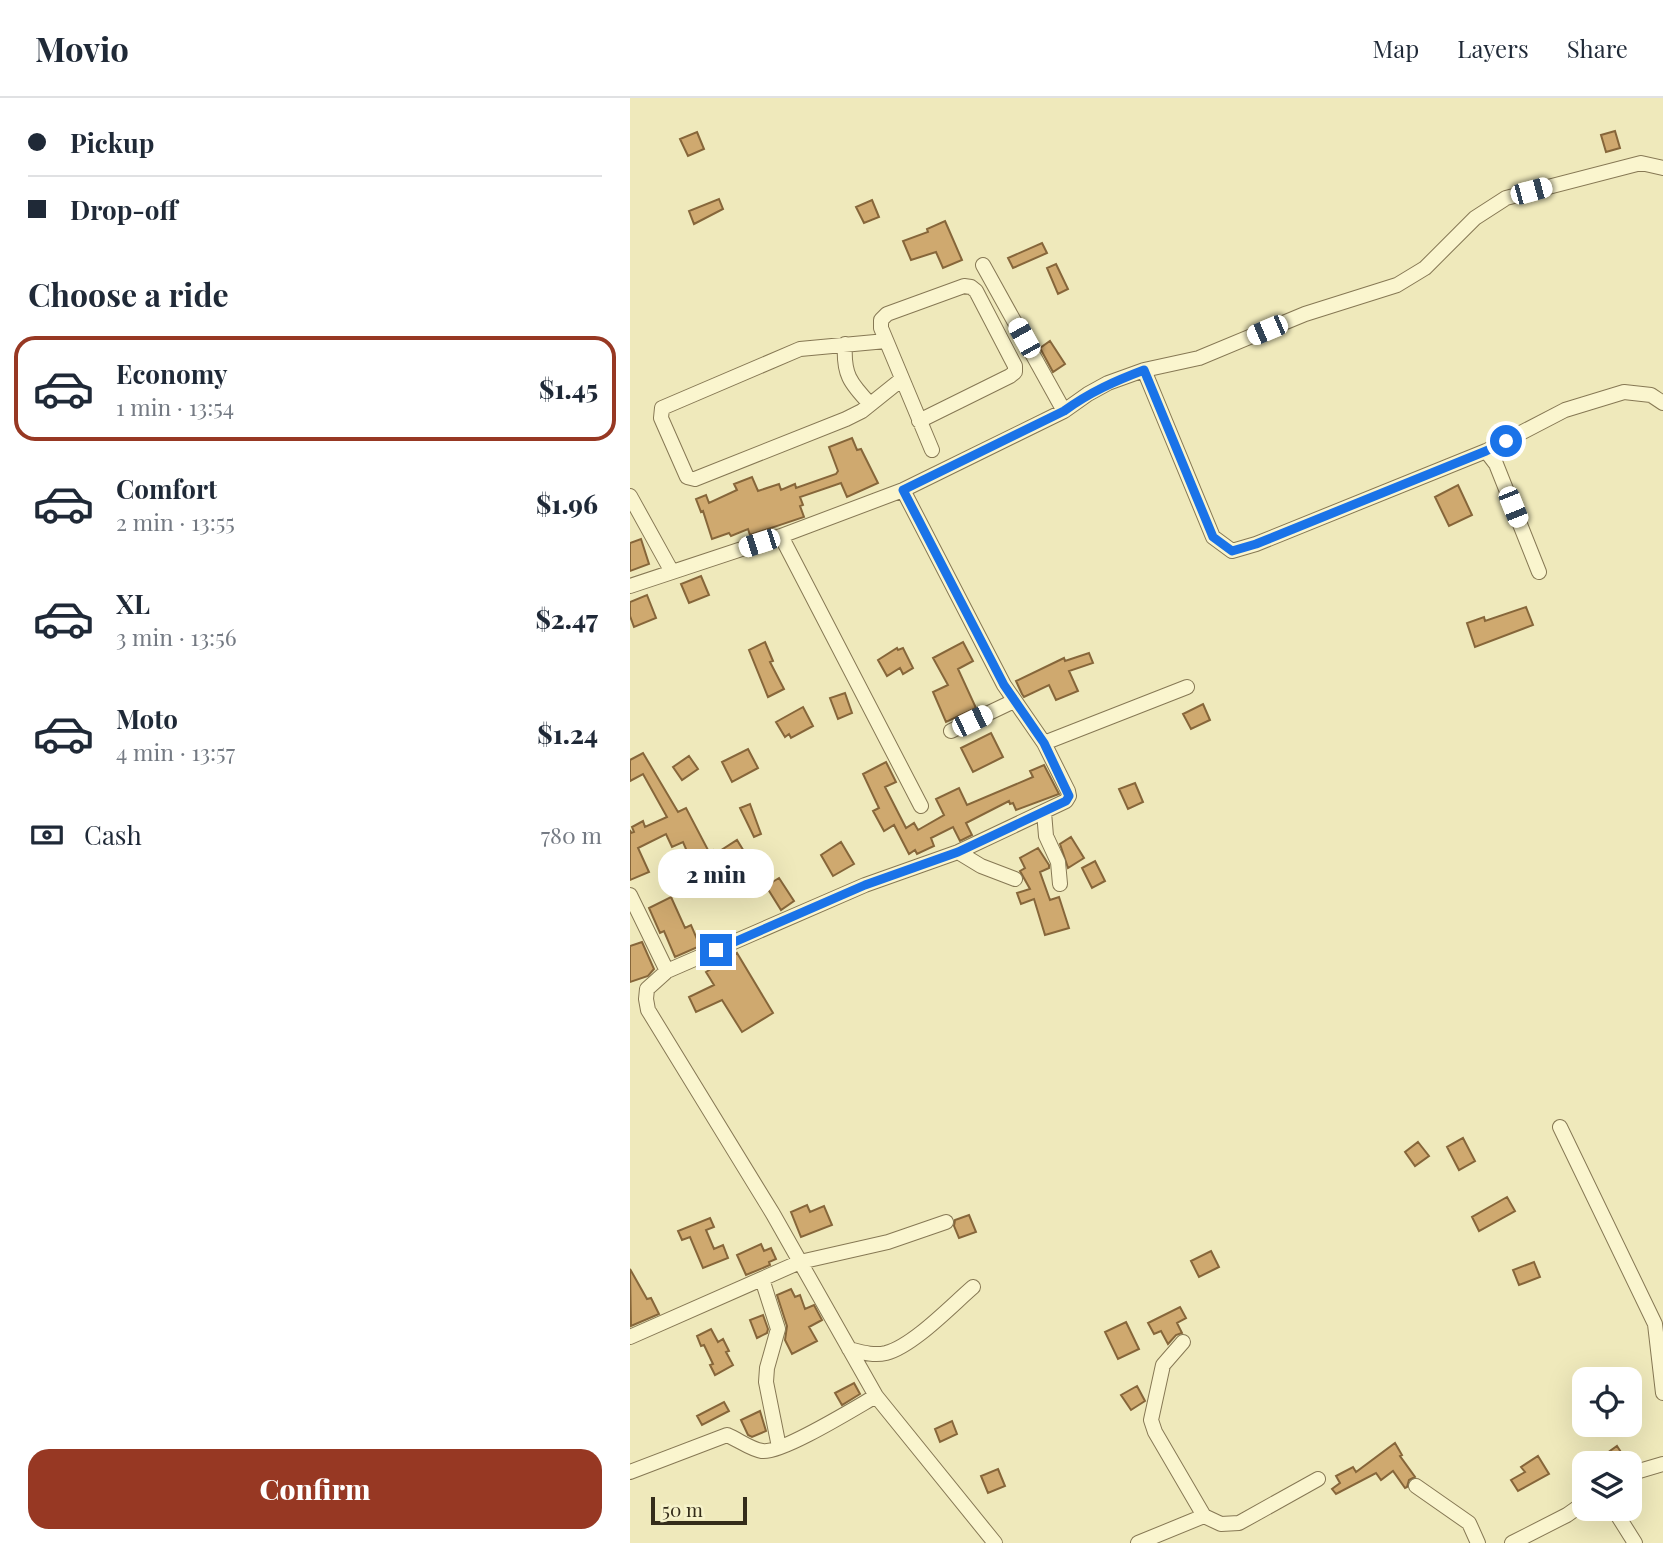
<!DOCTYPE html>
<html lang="en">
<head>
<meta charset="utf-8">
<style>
  :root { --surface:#fff; --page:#f6f6f7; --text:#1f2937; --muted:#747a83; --line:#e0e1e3; --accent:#973823 }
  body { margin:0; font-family:"Playfair Display",serif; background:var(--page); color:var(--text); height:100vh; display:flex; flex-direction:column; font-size:26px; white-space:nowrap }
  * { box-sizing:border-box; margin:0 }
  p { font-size:23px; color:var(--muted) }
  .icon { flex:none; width:38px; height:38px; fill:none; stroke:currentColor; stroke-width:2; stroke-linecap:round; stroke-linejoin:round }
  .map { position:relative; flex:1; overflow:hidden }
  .sheet { display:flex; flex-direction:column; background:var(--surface); width:630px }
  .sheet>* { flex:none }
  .top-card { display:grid; align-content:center; height:154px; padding:0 28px; background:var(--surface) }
  .buttons { position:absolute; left:942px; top:1269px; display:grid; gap:14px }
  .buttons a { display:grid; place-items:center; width:70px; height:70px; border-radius:14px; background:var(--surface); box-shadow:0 7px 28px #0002; font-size:35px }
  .scale { position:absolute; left:21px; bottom:18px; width:96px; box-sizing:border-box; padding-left:7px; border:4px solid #342c1a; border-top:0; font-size:19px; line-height:24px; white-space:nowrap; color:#342c1a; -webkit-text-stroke:5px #f6f2ca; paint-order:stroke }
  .end { position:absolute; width:32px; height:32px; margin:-16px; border:9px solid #1a73e8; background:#fff; box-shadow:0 0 0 4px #fff }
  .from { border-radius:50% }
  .bubble { position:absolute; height:49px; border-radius:21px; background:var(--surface); box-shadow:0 7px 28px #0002; font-size:23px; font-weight:800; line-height:49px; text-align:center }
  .car { position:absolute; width:21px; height:42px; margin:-21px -10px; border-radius:9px; box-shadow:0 0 5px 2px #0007; background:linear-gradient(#fff 24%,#345 0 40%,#fff 0 76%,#345 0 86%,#fff 0) }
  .top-card b { display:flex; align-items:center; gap:24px; height:66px; font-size:26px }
  .top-card b+b { border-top:2px solid var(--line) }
  .top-card i { width:18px; height:18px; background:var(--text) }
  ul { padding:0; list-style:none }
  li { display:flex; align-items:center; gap:21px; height:105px; margin:0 14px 10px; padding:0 14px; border:4px solid transparent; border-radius:21px }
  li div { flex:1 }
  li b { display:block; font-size:26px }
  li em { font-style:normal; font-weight:800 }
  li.current { border-color:var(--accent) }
  li>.icon { width:63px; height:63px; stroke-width:1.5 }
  h2 { padding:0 28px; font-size:32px; line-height:84px }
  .pay { display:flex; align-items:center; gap:18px; height:77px; padding:0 28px; font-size:26px }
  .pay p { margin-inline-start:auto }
  .button { display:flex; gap:14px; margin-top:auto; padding:14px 28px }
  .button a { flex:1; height:80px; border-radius:21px; background:var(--accent); color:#fff; font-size:28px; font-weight:800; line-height:80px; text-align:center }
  header { display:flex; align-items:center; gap:42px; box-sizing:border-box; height:98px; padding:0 35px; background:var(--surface); border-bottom:2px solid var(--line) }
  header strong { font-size:33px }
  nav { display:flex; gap:38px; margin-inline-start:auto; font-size:24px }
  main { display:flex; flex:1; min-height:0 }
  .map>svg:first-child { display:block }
  .building { fill:#cfa96f; stroke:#86663a; stroke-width:2 }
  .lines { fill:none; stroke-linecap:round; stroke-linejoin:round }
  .minor-casing { stroke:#867854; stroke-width:16 }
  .minor { stroke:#faf5ce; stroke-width:14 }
  .route { stroke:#1a73e8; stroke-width:9 }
</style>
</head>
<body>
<header>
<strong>Movio</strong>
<nav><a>Map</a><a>Layers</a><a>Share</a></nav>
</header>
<main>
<section class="sheet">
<div class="top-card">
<b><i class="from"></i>Pickup</b>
<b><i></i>Drop-off</b>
</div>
<h2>Choose a ride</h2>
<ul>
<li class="current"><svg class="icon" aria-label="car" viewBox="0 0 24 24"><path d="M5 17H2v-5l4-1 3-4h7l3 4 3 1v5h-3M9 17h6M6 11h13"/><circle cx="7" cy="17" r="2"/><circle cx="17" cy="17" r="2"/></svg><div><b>Economy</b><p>1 min · 13:54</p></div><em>$1.45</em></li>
<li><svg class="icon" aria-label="car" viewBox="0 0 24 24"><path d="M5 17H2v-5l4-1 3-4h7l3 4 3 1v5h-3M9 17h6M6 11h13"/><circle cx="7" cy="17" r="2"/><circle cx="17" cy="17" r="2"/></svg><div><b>Comfort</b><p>2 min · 13:55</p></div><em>$1.96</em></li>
<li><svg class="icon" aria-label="car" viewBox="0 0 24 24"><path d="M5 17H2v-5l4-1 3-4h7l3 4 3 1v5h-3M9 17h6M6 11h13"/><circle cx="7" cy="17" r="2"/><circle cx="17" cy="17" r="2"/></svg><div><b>XL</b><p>3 min · 13:56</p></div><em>$2.47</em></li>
<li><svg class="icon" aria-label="car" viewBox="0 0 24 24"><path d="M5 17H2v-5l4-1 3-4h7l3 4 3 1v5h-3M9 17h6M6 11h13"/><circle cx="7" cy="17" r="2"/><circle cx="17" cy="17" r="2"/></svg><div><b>Moto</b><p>4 min · 13:57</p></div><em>$1.24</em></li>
</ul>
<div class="pay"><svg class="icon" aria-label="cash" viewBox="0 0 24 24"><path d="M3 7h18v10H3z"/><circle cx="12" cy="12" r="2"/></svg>Cash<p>780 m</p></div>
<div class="button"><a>Confirm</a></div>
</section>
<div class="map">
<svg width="1033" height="1445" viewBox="0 0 1033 1445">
  <rect width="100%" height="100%" fill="#efe9bb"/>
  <!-- building -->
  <path class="building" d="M985,33L990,50L976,54L971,37Z
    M67,34L74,51L58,58L50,41Z
    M89,101L93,111L64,126L59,113Z
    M242,102L249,119L234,125L226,109Z
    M315,123L332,162L313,170L306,154L281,162L273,143L298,134L297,131Z
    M412,145L417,155L383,170L378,160Z
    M426,166L438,191L428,196L417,170Z
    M420,243L435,266L423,274L410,250Z
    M222,340L227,352L231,351L248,385L217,399L211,385L170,399L173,407L170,408L174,419L120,437L118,431L101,438L99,435L82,441L73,413L71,414L66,401L76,397L79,405L107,392L104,386L122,379L128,393L149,386L151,392L165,386L166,390L206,376L208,373L199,349Z
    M828,387L842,417L819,428L805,399Z
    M11,441L19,466L0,473V445Z
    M71,478L79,497L59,505L51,486Z
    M17,497L26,520L4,529L0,518V504Z
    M896,509L903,527L845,549L837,525L854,519L855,523Z
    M135,544L143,563L140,564L154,591L138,599L119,552Z
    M333,544L343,563L328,571L346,610L316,624L303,594L318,587L303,560Z
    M267,550L268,552L273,550L283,570L273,576L270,570L257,578L248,562Z
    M459,555L463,565L439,573L448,593L426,602L419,587L394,599L392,596L386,583L434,560L435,563Z
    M215,595L222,615L208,621L200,600Z
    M573,606L580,622L561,631L553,616Z
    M173,609L183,628L161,640L159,636L155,639L146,624Z
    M361,635L373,659L343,674L331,650Z
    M118,651L128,670L102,684L92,664Z
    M13,655L48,714L56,710L79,754L83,752L85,756L107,742L115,755L75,782L59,758L53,744L42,749L36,736L8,750L19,774L0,782V732L1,735L4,734L2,729L13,723L15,729L37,719L13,676L0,683V662Z
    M59,658L68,671L52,682L43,669Z
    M256,664L266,684L255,689L276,730L284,725L288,732L314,717L306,701L329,690L337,707L403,679L400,673L414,667L429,696L386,712L383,705L380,706L379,703L336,725L342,737L330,743L323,729L301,740L304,748L287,756L285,752L279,756L264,727L254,733L243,713L249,710L233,676Z
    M505,685L513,704L498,711L489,691Z
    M120,706L131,736L124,739L110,710Z
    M441,739L454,760L438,770L430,746Z
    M211,744L224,766L203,778L191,757Z
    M408,750L419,767V770L410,774L420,802L429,799L439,830L415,837L404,801L391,806L387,795L400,791L390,773L395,770L390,760Z
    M465,763L475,783L462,790L452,770Z
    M149,780L164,803L151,812L136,788Z
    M41,799L55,830L61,827L70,848L45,859L34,833L30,835L19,810Z
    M12,844L24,871L18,878L0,884V848Z
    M107,855L143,915L112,934L92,902L66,914L59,899L84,887L76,874Z
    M833,1040L845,1063L829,1072L817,1049Z
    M788,1044L799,1058L785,1068L775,1054Z
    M877,1099L885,1113L849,1133L842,1119Z
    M177,1107L180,1114L194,1108L202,1127L171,1139L161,1114Z
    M339,1117L346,1134L329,1140L324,1128L325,1122Z
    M80,1120L84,1129L76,1132L84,1151L93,1147L98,1160L73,1170L60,1139L52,1142L48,1133Z
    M131,1146L134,1153L141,1150L146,1161L139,1164L140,1167L116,1177L107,1157Z
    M581,1153L589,1169L569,1179L561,1163Z
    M904,1164L910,1179L889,1187L883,1172Z
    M0,1171L17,1201L21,1200L29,1216L1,1228Z
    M161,1191L165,1199L170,1197L175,1211L184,1207L192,1222L179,1229L187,1243L162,1256L155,1242L157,1228L147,1197Z
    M550,1209L556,1220L547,1225L552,1235L546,1237L538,1246L531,1233L524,1236L518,1225Z
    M133,1217L138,1231L137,1235L127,1240L120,1222Z
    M496,1224L509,1251L488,1261L475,1234Z
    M81,1231L88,1244L93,1241L99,1253L96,1254L103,1267L85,1277L80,1267L83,1266L74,1247L71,1248L67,1238Z
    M224,1285L230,1296L212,1307L205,1295Z
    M507,1288L515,1303L501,1312L491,1297Z
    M94,1304L99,1313L72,1327L67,1318Z
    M130,1313L136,1333L122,1339L118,1337L111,1322Z
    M322,1323L327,1336L310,1344L305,1331Z
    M765,1345L772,1357L770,1358L785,1379L779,1382L777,1389L775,1390L763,1373L751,1382L746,1375L706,1396L702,1391L710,1385L706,1378L723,1369L726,1374Z
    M987,1348L998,1365H963Z
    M908,1358L919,1376L888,1393L881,1382L895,1374L891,1369Z
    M368,1371L375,1388L358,1395L351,1378Z"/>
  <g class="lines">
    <defs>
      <path id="minor" d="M353,167L434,313
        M256,243L170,251L32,310L31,320L57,379L65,381L216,321L232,313L272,281
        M215,246C213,276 220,285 240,306
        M514,272L583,439L602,453L626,446L856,353L935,312L994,294L1021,297L1033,305
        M289,323L380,278L385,274V268L346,193L341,189L334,188L257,216L251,222V230L302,352
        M856,353L866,366L909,474
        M273,392L374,587L414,645
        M0,398L42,474
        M151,438L291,708
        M0,488L151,438L273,392L434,313L458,296L478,285L514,272L569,260L675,216L767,187L795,170L845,120L876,100L1011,65L1033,70
        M321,633L384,603
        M414,714L416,738L428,764L430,786
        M328,754L351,768L385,781
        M0,797L37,873L17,891L16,901L18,912L143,1116L246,1298L365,1445
        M37,873L235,787L328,754L436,703L439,698L438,693L414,645L557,589
        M930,1029L1025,1226L1033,1295
        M132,1181L148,1231L137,1270L136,1284L149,1349
        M0,1239L170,1164L258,1144L316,1124
        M219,1251C231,1254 243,1258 256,1255C283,1248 321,1208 343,1189
        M0,1374L97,1337C109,1342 120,1351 132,1353C151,1356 225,1310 246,1298
        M999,1376L1033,1366
        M786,1388L839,1425L848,1445
        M983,1410L1005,1445
        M574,1418L591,1426L609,1425L688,1381
        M508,1445L574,1418L525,1334L521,1322L533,1267L553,1244
        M882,1445L937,1417L954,1405"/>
    </defs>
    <!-- minor casing -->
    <use href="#minor" class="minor-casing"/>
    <!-- minor -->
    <use href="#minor" class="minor"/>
  </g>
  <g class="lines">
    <!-- route -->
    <path class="route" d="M86,852L235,787L328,754L436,703L439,698L414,645L374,587L273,392L434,313C460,294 485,283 514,272L583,439L602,453L626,446L856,353L876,343"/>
  </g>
</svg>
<div class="buttons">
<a><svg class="icon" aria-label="locate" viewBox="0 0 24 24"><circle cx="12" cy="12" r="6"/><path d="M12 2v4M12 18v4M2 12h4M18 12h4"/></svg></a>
<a><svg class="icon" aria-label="layers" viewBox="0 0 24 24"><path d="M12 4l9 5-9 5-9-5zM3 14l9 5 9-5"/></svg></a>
</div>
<div class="scale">50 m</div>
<i class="end from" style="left:876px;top:343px"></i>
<i class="end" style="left:86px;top:852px"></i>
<div class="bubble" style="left:28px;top:751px;width:116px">2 min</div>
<i class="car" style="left:901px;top:93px;rotate:75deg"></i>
<i class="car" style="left:637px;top:232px;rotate:247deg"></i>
<i class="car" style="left:394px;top:240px;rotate:331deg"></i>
<i class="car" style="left:883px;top:409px;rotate:158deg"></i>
<i class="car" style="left:129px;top:445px;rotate:252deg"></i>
<i class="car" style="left:342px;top:623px;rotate:64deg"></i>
</div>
</main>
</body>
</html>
